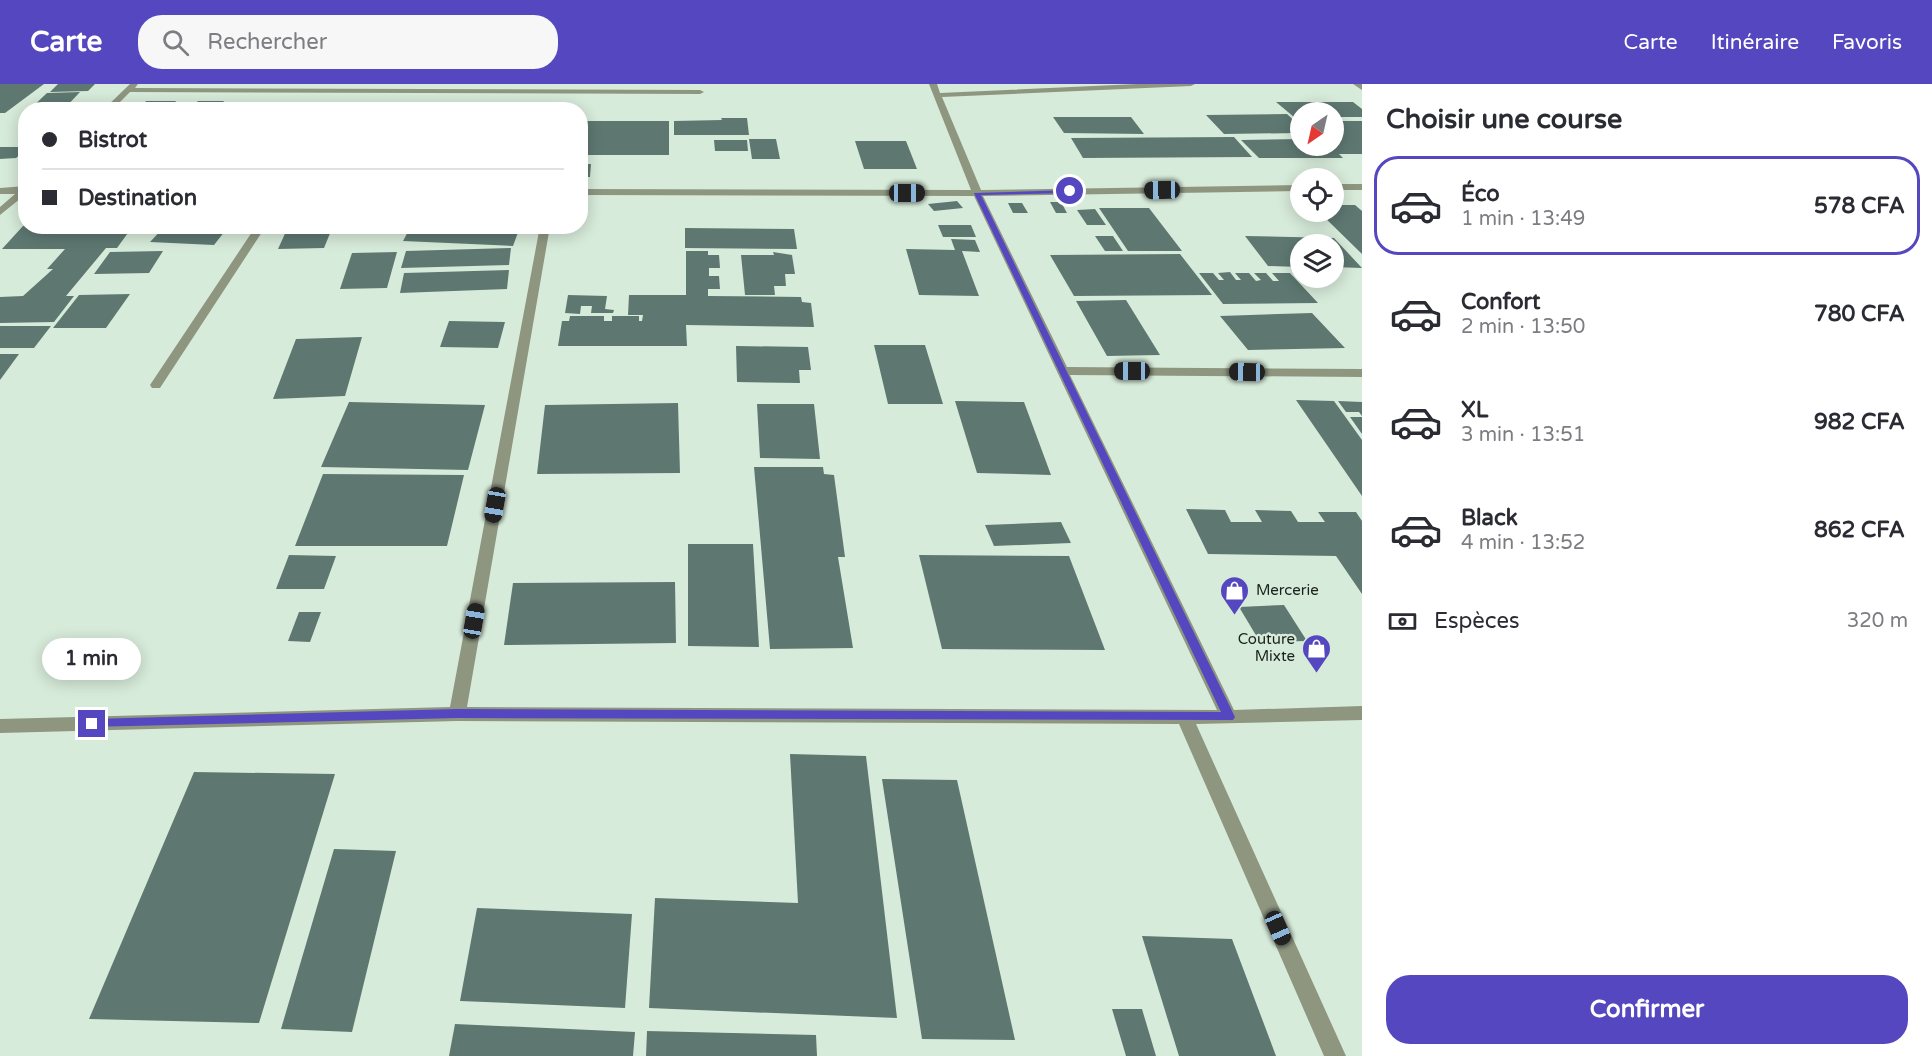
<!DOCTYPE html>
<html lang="fr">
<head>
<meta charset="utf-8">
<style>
  :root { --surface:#fff; --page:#f7f7f7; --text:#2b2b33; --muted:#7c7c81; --line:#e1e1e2; --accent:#5547bf }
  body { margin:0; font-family:"Varela Round",sans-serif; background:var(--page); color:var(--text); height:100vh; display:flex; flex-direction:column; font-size:22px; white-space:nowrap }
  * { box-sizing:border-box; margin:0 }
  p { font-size:20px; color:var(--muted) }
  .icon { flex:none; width:33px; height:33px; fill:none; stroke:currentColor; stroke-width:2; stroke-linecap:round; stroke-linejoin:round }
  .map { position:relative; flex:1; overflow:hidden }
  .side { display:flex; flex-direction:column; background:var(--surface); width:570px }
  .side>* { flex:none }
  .guide { position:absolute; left:18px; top:18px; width:570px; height:132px; border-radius:24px; box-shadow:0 3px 15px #0003; display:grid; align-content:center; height:132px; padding:0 24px; background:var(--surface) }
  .needle { width:39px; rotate:214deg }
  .controls { position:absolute; left:1290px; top:18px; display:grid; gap:12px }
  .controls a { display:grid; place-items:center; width:54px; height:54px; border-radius:50%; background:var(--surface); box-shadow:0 3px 15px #0003; font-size:30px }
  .end { position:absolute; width:27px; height:27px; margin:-14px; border:8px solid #5547bf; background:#fff; box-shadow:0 0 0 3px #fff }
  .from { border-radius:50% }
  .bubble { position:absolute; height:42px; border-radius:21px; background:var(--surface); box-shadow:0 3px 15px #0003; font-size:20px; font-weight:800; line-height:42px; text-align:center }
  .car { position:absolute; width:18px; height:36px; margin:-18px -9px; border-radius:8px; box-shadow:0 0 4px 2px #0007; background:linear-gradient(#222 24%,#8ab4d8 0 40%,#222 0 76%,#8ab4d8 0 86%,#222 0) }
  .guide b { display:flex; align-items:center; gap:21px; height:57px; font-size:22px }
  .guide b+b { border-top:2px solid var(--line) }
  .guide i { width:15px; height:15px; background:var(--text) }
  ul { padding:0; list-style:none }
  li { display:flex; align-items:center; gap:18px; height:99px; margin:0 12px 9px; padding:0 12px; border:3px solid transparent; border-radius:24px }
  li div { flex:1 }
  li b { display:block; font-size:22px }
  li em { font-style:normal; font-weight:800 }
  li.active { border-color:var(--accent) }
  li>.icon { width:54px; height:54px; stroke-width:1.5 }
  h2 { padding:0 24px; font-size:27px; line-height:72px }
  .pay { display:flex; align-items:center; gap:15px; height:66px; padding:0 24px; font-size:22px }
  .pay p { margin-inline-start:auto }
  .cta { display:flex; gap:12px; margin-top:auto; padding:12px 24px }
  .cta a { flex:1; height:69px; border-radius:24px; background:var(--accent); color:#fff; font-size:24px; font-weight:800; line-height:69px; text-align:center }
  header { display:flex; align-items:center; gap:36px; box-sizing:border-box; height:84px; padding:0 30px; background:var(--accent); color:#fff }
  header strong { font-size:28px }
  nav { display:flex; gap:33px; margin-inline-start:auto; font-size:21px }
  .search { width:420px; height:54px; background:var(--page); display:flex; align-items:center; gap:15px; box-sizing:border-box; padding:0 21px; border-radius:24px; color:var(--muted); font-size:22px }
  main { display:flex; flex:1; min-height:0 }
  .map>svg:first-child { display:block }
  .building { fill:#5e7871 }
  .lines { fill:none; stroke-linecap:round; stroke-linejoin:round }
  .street { fill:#8e9680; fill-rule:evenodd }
  .route { fill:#5547bf }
  .labels { text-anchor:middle; stroke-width:4.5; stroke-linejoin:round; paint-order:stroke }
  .poi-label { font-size:15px; fill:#1a221b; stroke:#d7ebda; text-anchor:start }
</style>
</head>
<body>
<header>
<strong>Carte</strong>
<div class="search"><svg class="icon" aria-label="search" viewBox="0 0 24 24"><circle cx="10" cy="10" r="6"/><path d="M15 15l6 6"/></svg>Rechercher</div>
<nav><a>Carte</a><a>Itinéraire</a><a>Favoris</a></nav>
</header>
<main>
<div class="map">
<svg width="1362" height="972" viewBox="0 0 1362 972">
  <rect width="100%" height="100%" fill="#d7ebda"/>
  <!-- building -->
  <path class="building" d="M0,0H44L5,29H0Z
    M58,0H95L88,7L50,8Z
    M80,8L63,26H29L47,9Z
    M146,17H176L172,22H180L178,26H139Z
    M198,17H224L217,26H180L183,22H193Z
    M301,18H374L369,26H295Z
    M1276,18H1353L1362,25V33H1334V28H1300V33H1294Z
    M1287,30L1300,42V49L1224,50L1206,31Z
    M1053,33H1131L1144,50L1064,49Z
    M721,34H747L749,51H674V37L722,36Z
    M580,37H669V71H585L587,53H580Z
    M1334,37H1362V70H1339L1343,74H1259L1241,56L1300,55V62H1334Z
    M1234,53L1252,73L1083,74L1071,54Z
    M749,55H776L780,75H752Z
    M714,56H747L748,67H715Z
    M855,57H906L917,85H864Z
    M0,63H26V66L16,74L0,75Z
    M580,80H591L590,93H580Z
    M957,117L963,124L934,127L928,120Z
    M1050,118H1061L1067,129H1056Z
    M1008,119H1022L1028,129H1013Z
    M1334,121H1355L1362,127V170L1319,128H1334Z
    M1099,124H1149L1182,167H1128Z
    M1095,125L1106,141H1087L1077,126Z
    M938,141H971L976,153H943Z
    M23,142H133L117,164H106L66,212H74L54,238L0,239V213L23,212L53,185H47L65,165H2Z
    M165,142H229L214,161L150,158Z
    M333,142L324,164L278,165L288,143Z
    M411,142H500L520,143L513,162L403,157Z
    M685,144L794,145L797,165L685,164Z
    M1095,152H1113L1123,167H1105Z
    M1245,152L1334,154L1362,184L1334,183V160H1300V183L1268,182Z
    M951,155L975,156L980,168L962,167L979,212L919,211L906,165L955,166Z
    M511,164L509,181L401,184L406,167Z
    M163,167L149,189L94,190L110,168Z
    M686,167H708V171H719L720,184H709V192H719L720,205H708V212L801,213L802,218L811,219L814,243L686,241L687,262H558L562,237H569L570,232H604V237H612V232H639V237H642L643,231H628L629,211H686Z
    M397,168L387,204L340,205L352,169Z
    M773,168L792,171L795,190H785L786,202H774L775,211H745L741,171H774Z
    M1180,170L1212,211L1074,212L1050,171Z
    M509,186L507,205L400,209L404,189Z
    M1230,188L1236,196H1241L1235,189H1249L1256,197L1261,196L1254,189H1266L1273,197H1279L1272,189H1290L1318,219L1223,220L1199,189H1213L1219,196H1224L1218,189Z
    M130,210L106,244H53L79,211Z
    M568,211L607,212L605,225L614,226L613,229H591L592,222H581L580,230L565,229Z
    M1126,216L1160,271L1107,272L1076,217Z
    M1312,229L1345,264L1248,266L1220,232Z
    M449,237L505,238L498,264L440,263Z
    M0,242H51L34,264H0Z
    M362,253L345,312L273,315L296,255Z
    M874,261H925L943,320H888Z
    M736,262L808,263L811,286H799L800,299L737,298Z
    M0,270H19L0,296Z
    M1296,316L1334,317L1362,356V412Z
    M955,317L1024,318L1051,391L977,389Z
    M1338,317L1362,318V332L1359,328H1346Z
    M349,318L485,321L468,386L321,383Z
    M678,319L680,389L537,390L545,321Z
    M757,320H814L820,375L760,374Z
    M1350,333H1362V350Z
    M754,383H823L824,390L834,391L845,473H838L853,564L770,565Z
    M323,390L464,391L447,462H295Z
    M1186,425L1225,426L1231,438H1262L1255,426L1291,427L1298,438H1325L1318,428H1356L1362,437V510L1336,472L1208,470Z
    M1061,438L1071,459L994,462L985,441Z
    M688,460H753L759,563L688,562Z
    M289,471L336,472L324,505H276Z
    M919,471L1069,472L1105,566L942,565Z
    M675,498L676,559L504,561L513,499Z
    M1284,521L1307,557L1260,558L1239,523Z
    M299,528H321L310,558L288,557Z
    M790,670L866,672L897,934L649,924L655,814L798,819Z
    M194,688L335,690L259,939L89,935Z
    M882,695L957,696L1015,956L922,955Z
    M334,765L396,767L352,948L281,945Z
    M477,824L632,830L625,924L460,917Z
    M1142,852L1232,855L1276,972H1179Z
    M1112,925H1142L1156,972H1126Z
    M455,940L635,948L633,972H449Z
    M647,947L816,951L817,972H646Z"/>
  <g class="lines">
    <!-- street -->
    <path class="street" d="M130,0H138L135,4L700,6L704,8L700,10L130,8L112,26H103Z
      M929,0H937L940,9L1137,0H1195L1191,2L942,13L981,106L1300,101V107L983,112L1067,283L1362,285V293L1070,291L1234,626L1362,622V636L1196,640L1346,972H1324L1179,640L457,637L0,649V635L450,623L540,142H550L467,623L1217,626L974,112L580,111V105L971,106Z
      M1353,0H1362V6Z
      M1334,100H1362V106H1334Z
      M26,102V110L0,131V123L15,110H0V104Z
      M256,142H266L160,304H152L150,301Z"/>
  </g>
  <!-- route -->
  <path class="route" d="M1070,106L1072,109L981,111L1235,633L1233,636L457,634L88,643L86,640L92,635L457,625L1221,628L974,109Z"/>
  <!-- icons -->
  <defs>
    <symbol id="shop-pin" viewBox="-11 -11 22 30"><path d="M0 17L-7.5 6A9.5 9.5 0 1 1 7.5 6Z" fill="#5547bf" stroke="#d7ebda"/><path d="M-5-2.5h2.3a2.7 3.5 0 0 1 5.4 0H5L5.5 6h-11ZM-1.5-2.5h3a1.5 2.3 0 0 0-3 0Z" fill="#fff"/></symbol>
  </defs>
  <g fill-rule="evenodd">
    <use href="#shop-pin" x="1218" y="490" width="33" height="45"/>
    <use href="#shop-pin" x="1300" y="548" width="33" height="45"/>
  </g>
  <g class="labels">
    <!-- poi labels -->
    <g class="poi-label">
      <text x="1256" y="511">Mercerie</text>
      <text x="1295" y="560" text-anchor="end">Couture<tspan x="1295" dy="17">Mixte</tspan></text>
    </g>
  </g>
</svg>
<div class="controls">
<a><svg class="needle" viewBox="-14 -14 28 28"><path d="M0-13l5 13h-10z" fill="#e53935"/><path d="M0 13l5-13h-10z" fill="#7c7c81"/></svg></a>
<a><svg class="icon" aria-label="locate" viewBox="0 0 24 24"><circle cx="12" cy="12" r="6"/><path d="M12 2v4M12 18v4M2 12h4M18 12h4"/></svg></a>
<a><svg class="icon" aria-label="layers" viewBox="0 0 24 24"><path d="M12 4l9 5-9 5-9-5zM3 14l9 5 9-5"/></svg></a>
</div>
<i class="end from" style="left:1070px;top:107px"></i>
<i class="end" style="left:92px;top:640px"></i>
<div class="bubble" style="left:42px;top:554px;width:99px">1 min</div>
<i class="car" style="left:1162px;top:106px;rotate:269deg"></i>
<i class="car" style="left:907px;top:109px;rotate:90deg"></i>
<i class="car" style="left:1132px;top:287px;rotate:270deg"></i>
<i class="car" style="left:1247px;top:288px;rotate:271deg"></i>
<i class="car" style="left:495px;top:421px;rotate:190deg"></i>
<i class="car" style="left:474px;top:537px;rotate:10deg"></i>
<i class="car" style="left:1278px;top:844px;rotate:156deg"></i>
<div class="guide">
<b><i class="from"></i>Bistrot</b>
<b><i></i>Destination</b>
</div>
</div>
<section class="side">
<h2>Choisir une course</h2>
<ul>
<li class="active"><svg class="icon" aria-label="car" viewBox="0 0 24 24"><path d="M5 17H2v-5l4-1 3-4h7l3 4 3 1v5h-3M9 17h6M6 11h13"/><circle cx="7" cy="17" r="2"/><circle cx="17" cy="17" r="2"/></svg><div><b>Éco</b><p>1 min · 13:49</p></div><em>578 CFA</em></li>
<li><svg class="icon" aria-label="car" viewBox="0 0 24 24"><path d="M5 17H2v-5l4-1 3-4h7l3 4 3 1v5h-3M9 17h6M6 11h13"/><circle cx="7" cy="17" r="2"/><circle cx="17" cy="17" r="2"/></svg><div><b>Confort</b><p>2 min · 13:50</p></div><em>780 CFA</em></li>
<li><svg class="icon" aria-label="car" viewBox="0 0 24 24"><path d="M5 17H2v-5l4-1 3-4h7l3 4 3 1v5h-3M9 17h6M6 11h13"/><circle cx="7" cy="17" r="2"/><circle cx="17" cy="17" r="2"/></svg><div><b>XL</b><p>3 min · 13:51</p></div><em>982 CFA</em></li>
<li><svg class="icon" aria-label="car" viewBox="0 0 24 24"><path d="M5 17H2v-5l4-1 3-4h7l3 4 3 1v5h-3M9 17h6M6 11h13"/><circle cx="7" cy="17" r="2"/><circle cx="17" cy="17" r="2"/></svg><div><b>Black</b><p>4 min · 13:52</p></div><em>862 CFA</em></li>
</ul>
<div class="pay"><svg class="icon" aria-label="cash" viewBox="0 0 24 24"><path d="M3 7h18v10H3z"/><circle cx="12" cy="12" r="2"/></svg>Espèces<p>320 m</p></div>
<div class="cta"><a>Confirmer</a></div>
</section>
</main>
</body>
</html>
